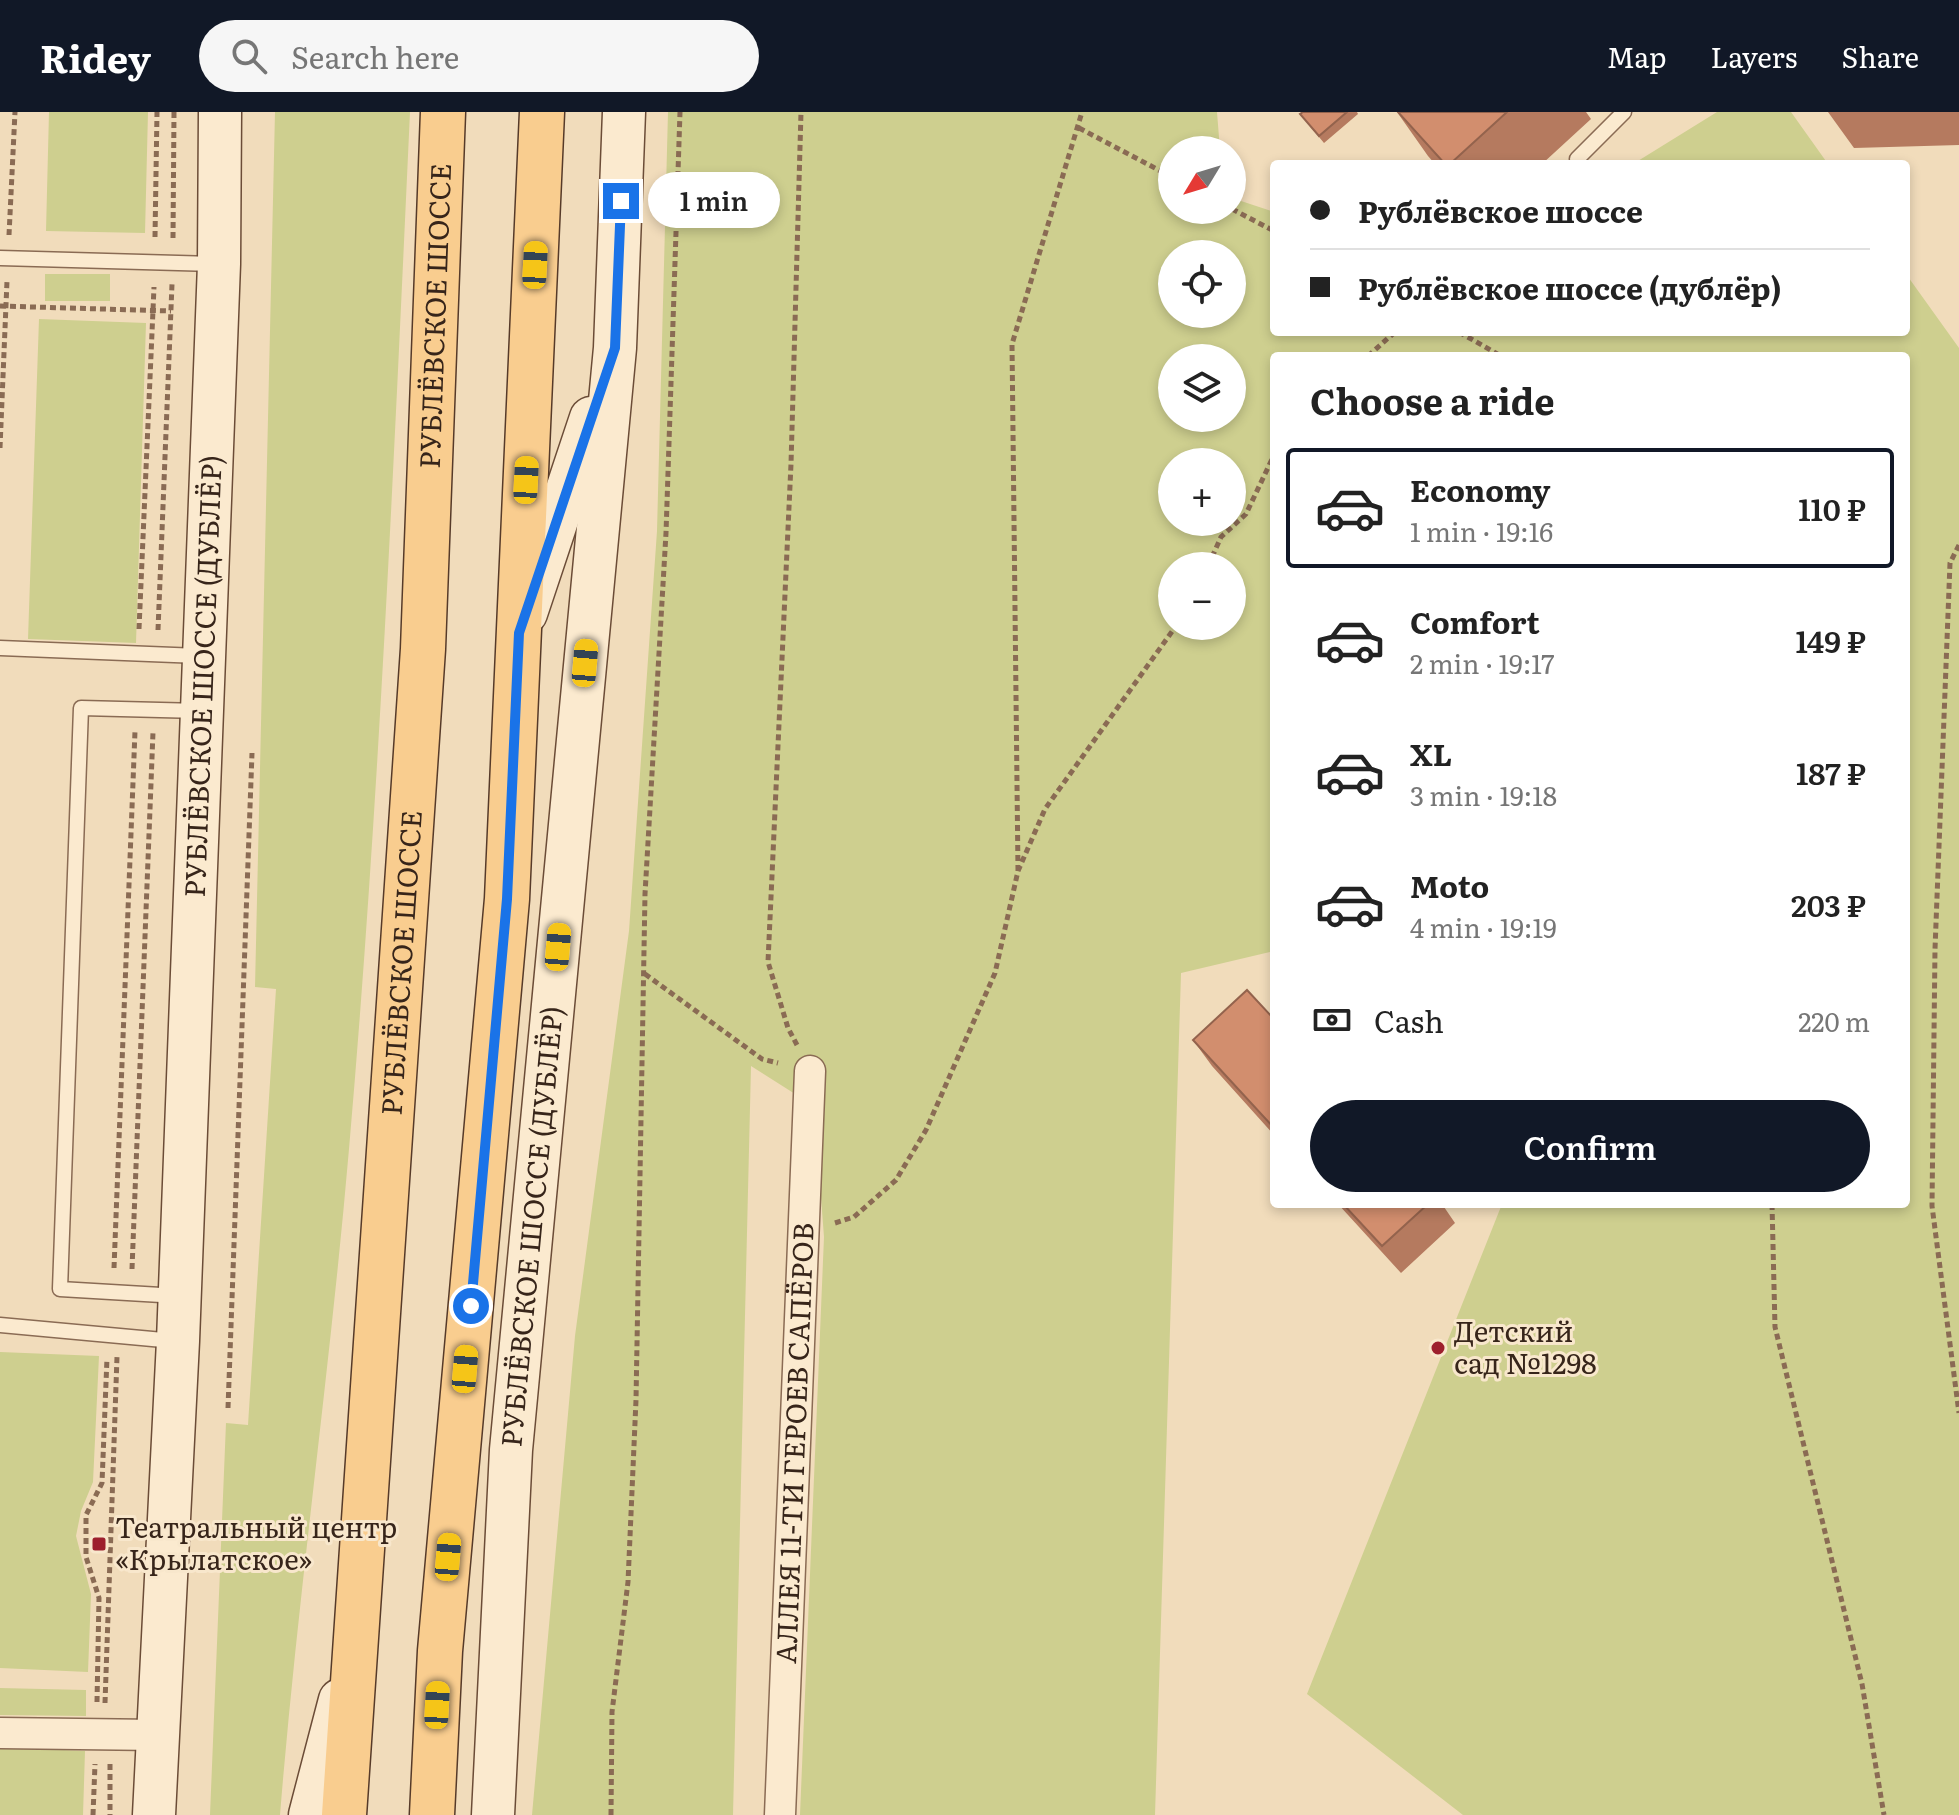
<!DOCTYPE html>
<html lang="en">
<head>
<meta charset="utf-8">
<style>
  :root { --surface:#fff; --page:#f6f6f6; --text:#222; --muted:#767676; --line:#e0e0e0; --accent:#111827 }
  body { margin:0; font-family:Literata,serif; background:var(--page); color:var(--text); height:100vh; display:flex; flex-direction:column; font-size:30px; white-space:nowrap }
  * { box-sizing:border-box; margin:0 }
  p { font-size:26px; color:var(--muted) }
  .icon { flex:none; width:44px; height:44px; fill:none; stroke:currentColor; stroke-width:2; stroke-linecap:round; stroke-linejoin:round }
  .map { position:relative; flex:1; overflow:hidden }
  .details { position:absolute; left:1270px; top:240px; width:640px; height:856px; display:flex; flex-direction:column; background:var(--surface); border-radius:8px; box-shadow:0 4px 12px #0003 }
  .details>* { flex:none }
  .guide { position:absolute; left:1270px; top:48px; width:640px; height:176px; border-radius:8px; box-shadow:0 4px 12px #0003; display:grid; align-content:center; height:176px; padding:0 40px; background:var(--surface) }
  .needle { width:52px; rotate:232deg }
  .buttons { position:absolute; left:1158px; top:24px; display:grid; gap:16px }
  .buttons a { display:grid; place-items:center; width:88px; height:88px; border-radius:50%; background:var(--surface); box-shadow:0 4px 12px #0003; font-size:40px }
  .end { position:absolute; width:36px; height:36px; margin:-18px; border:10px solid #1a73e8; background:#fff; box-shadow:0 0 0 4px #fff }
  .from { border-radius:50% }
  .bubble { position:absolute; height:56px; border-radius:28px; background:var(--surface); box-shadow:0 4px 12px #0003; font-size:26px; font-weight:600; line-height:56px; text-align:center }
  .car { position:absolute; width:24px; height:48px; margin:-24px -12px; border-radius:10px; box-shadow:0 0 6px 2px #0007; background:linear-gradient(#f5c518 24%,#345 0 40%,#f5c518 0 76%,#345 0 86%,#f5c518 0) }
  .guide b { display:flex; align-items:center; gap:28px; height:76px; font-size:30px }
  .guide b+b { border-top:2px solid var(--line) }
  .guide i { width:20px; height:20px; background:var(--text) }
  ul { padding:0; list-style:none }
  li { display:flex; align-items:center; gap:24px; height:120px; margin:0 16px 12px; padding:0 24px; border:4px solid transparent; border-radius:8px }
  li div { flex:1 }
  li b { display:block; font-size:30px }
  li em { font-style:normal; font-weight:600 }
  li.selected { border-color:var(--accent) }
  li>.icon { width:72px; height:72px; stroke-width:1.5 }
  h2 { padding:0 40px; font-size:36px; line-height:96px }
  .pay { display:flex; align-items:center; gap:20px; height:88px; padding:0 40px; font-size:30px }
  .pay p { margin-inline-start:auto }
  .cta { display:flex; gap:16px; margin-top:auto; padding:16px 40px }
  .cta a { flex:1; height:92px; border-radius:48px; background:var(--accent); color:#fff; font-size:32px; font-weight:600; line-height:92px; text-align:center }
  header { display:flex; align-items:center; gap:48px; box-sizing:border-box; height:112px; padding:0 40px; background:var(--accent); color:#fff }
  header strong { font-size:38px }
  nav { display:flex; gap:44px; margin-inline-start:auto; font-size:28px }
  .search { width:560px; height:72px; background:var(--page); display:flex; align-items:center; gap:20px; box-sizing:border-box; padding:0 28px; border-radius:44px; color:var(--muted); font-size:30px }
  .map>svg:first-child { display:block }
  .green { fill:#cecf8f; fill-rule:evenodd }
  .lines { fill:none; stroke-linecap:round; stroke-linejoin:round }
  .lane-casing { stroke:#8a6b54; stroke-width:17 }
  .street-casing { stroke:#8a6b54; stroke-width:33 }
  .secondary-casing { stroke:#6b4c37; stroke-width:45 }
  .primary-casing { stroke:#563a29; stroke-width:47 }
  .path { stroke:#8a6b54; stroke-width:5; stroke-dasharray:6 4; stroke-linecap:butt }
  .lane { stroke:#fbeacf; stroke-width:14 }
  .street { stroke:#fbeacf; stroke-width:30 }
  .secondary { stroke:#fbeacf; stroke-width:42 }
  .primary { stroke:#f9cd8f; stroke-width:44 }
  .wall { fill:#b57a5f }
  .building { fill:#d28e6e; stroke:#93634d; stroke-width:2 }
  .route { stroke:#1a73e8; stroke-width:10 }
  .poi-dot { fill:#9d1f2d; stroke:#f8e7cc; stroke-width:3 }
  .labels { text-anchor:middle; stroke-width:6; stroke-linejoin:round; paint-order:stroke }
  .street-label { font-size:28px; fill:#37251a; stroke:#f8e7cc }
  .poi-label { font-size:28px; fill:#37251a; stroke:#f8e7cc; text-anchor:start }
</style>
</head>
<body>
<header>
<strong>Ridey</strong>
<div class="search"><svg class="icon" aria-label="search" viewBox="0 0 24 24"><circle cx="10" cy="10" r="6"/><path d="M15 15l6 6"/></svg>Search here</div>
<nav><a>Map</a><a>Layers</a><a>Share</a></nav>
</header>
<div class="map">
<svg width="1959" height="1703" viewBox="0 0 1959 1703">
  <rect width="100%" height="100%" fill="#f1dcbb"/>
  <!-- green -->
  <path class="green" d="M49,0H148L145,121L46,119Z
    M275,0H410C394,346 379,692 349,1037C330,1259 298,1480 280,1703H210L226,1311L248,1313L276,877L255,875Z
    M668,0H1217L1220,38H1172V98H1232V86L1274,100V220H1906V162L1959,236V1703H1463L1307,1582L1502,1092H1906V244H1274V839L1181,861L1155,1703H800L824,1125L814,994L751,954L733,1703H532L575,1224L629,819L657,419ZM1172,142H1232V202H1172ZM1172,246H1232V306H1172ZM1172,350H1232V410H1172ZM1172,454H1232V514H1172Z
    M1717,0H1791L1828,52H1633Z
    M45,162H110V189H45Z
    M39,207L146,211L136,531L28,527Z
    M0,1240L99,1244L93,1370L81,1399L76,1424L91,1482L88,1560L0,1556Z
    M0,1576L86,1578V1604L0,1603Z
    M0,1635L85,1639L83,1703H0Z"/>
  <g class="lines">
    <defs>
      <path id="lane" d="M1577,47L1624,0
        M0,146L214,152
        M0,536L199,544
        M178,1184L60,1177L81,596L200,599
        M0,1213L174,1229"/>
      <g id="street">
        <path d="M0,1621L157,1623"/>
        <path id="s1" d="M780,1703L810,959"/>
      </g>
      <g id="secondary">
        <path d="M526,501L591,306"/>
        <path id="s2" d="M154,1703L178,1229L219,152L220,0"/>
        <path d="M310,1703L340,1588"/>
        <path id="s3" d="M493,1703L511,1338L615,236L624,0"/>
      </g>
      <g id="primary">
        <path id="s4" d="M344,1703L423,537L443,0"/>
        <path d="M432,1703L440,1539L507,787L542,0"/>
      </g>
    </defs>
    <!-- lane casing -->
    <use href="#lane" class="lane-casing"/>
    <!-- street casing -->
    <use href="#street" class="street-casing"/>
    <!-- secondary casing -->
    <use href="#secondary" class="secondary-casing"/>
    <!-- primary casing -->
    <use href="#primary" class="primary-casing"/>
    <!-- path -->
    <path class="path" d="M1079,16L1172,65
      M1232,97L1274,119
      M9,123L15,0
      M155,125L157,0
      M173,126L174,0
      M0,194L171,199
      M1459,220L1501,244
      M1368,244L1395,220
      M0,336L7,169
      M1959,433L1950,451L1935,837L1932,1094L1959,1301
      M1208,454L1221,425L1246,402L1274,343
      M139,517L154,175
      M158,518L172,172
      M1018,759L1012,232L1082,0
      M645,862L762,947L778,951
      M797,933L788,916L768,850L791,352L801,0
      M1772,1092L1775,1215L1862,1572L1884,1703
      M835,1111L854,1105L896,1068L926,1018L995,861L1018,759L1045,697L1176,514
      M114,1156L135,619
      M132,1157L153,620
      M228,1296L252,641
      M97,1590L99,1486L86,1445V1403L102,1371L107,1246
      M105,1591L117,1245
      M110,1652V1703
      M93,1703L95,1652
      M611,1703L612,1600L628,1470L636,1288L645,782L666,421L680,0"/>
    <!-- lane -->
    <use href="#lane" class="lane"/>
    <!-- street -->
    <use href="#street" class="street"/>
    <!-- secondary -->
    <use href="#secondary" class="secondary"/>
    <!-- primary -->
    <use href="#primary" class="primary"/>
  </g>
  <!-- wall -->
  <path class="wall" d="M1303,0H1357L1358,2L1324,31L1300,2Z
    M1397,0H1586L1591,7L1542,52H1435L1428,44Z
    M1828,0H1959V33L1854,36Z
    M1274,907V1023L1212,954L1193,928Z
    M1338,1092H1442L1455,1111L1401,1161Z"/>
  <!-- building -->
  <path class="building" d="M1303,0H1347L1319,24L1300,2Z
    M1398,0H1507L1450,52H1445Z
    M1247,878L1274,907V1016L1193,928Z
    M1343,1092H1428L1382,1134Z"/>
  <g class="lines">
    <!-- route -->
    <path class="route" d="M471,1194L507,787L519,521L615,236L621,89"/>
  </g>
  <!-- markers -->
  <g class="poi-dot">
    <circle cx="1438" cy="1236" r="8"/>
    <rect x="91" y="1424" width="16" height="16" rx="4"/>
  </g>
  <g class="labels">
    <!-- street labels -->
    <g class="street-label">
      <text dy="10" stroke="none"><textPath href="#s4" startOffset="1502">РУБЛЁВСКОЕ ШОССЕ</textPath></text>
      <text dy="10" stroke="none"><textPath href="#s2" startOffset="1140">РУБЛЁВСКОЕ ШОССЕ (ДУБЛЁР)</textPath></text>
      <text dy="10" stroke="none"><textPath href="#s4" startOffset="854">РУБЛЁВСКОЕ ШОССЕ</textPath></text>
      <text dy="10" stroke="none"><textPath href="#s3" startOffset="590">РУБЛЁВСКОЕ ШОССЕ (ДУБЛЁР)</textPath></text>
      <text dy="10" stroke="none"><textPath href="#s1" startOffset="372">АЛЛЕЯ 11-ТИ ГЕРОЕВ САПЁРОВ</textPath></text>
    </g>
    <!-- poi labels -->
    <g class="poi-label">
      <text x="1454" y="1230">Детский<tspan x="1454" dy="32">сад №1298</tspan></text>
      <text x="115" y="1426">Театральный центр<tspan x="115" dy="32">«Крылатское»</tspan></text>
    </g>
  </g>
</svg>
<div class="buttons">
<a><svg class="needle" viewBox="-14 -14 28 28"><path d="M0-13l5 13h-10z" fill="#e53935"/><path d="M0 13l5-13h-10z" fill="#767676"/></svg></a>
<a><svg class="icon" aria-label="locate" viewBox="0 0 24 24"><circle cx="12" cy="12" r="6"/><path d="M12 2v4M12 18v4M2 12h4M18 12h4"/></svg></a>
<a><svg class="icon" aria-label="layers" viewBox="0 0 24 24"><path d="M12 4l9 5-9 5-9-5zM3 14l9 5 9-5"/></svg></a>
<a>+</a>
<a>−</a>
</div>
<i class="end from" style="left:471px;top:1194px"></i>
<i class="end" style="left:621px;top:89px"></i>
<div class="bubble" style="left:648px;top:60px;width:132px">1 min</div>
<i class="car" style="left:535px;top:153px;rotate:3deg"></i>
<i class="car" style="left:526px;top:368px;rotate:3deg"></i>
<i class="car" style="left:585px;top:551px;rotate:5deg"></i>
<i class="car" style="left:558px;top:835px;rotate:5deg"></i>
<i class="car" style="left:465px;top:1257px;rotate:5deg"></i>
<i class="car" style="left:448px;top:1445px;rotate:5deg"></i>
<i class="car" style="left:437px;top:1593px;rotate:3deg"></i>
<div class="guide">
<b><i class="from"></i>Рублёвское шоссе</b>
<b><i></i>Рублёвское шоссе (дублёр)</b>
</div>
<section class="details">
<h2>Choose a ride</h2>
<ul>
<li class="selected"><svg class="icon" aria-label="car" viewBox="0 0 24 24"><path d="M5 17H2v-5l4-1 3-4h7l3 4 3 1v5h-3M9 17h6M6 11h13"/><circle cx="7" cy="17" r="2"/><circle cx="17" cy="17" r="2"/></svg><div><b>Economy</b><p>1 min · 19:16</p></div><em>110 ₽</em></li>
<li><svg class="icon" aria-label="car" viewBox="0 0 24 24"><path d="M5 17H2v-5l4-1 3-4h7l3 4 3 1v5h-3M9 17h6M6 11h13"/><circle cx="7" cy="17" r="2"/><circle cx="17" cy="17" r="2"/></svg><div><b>Comfort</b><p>2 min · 19:17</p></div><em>149 ₽</em></li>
<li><svg class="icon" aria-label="car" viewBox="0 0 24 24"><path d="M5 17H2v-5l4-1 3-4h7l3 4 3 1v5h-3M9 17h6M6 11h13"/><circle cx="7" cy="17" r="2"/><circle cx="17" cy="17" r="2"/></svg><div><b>XL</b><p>3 min · 19:18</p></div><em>187 ₽</em></li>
<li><svg class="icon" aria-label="car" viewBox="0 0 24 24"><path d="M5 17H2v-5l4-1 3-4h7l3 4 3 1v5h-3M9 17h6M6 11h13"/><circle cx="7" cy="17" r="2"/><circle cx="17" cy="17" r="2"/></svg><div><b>Moto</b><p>4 min · 19:19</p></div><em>203 ₽</em></li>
</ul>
<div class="pay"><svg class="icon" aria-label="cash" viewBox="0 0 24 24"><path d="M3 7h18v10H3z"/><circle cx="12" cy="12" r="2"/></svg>Cash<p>220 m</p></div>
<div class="cta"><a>Confirm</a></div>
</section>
</div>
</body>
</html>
